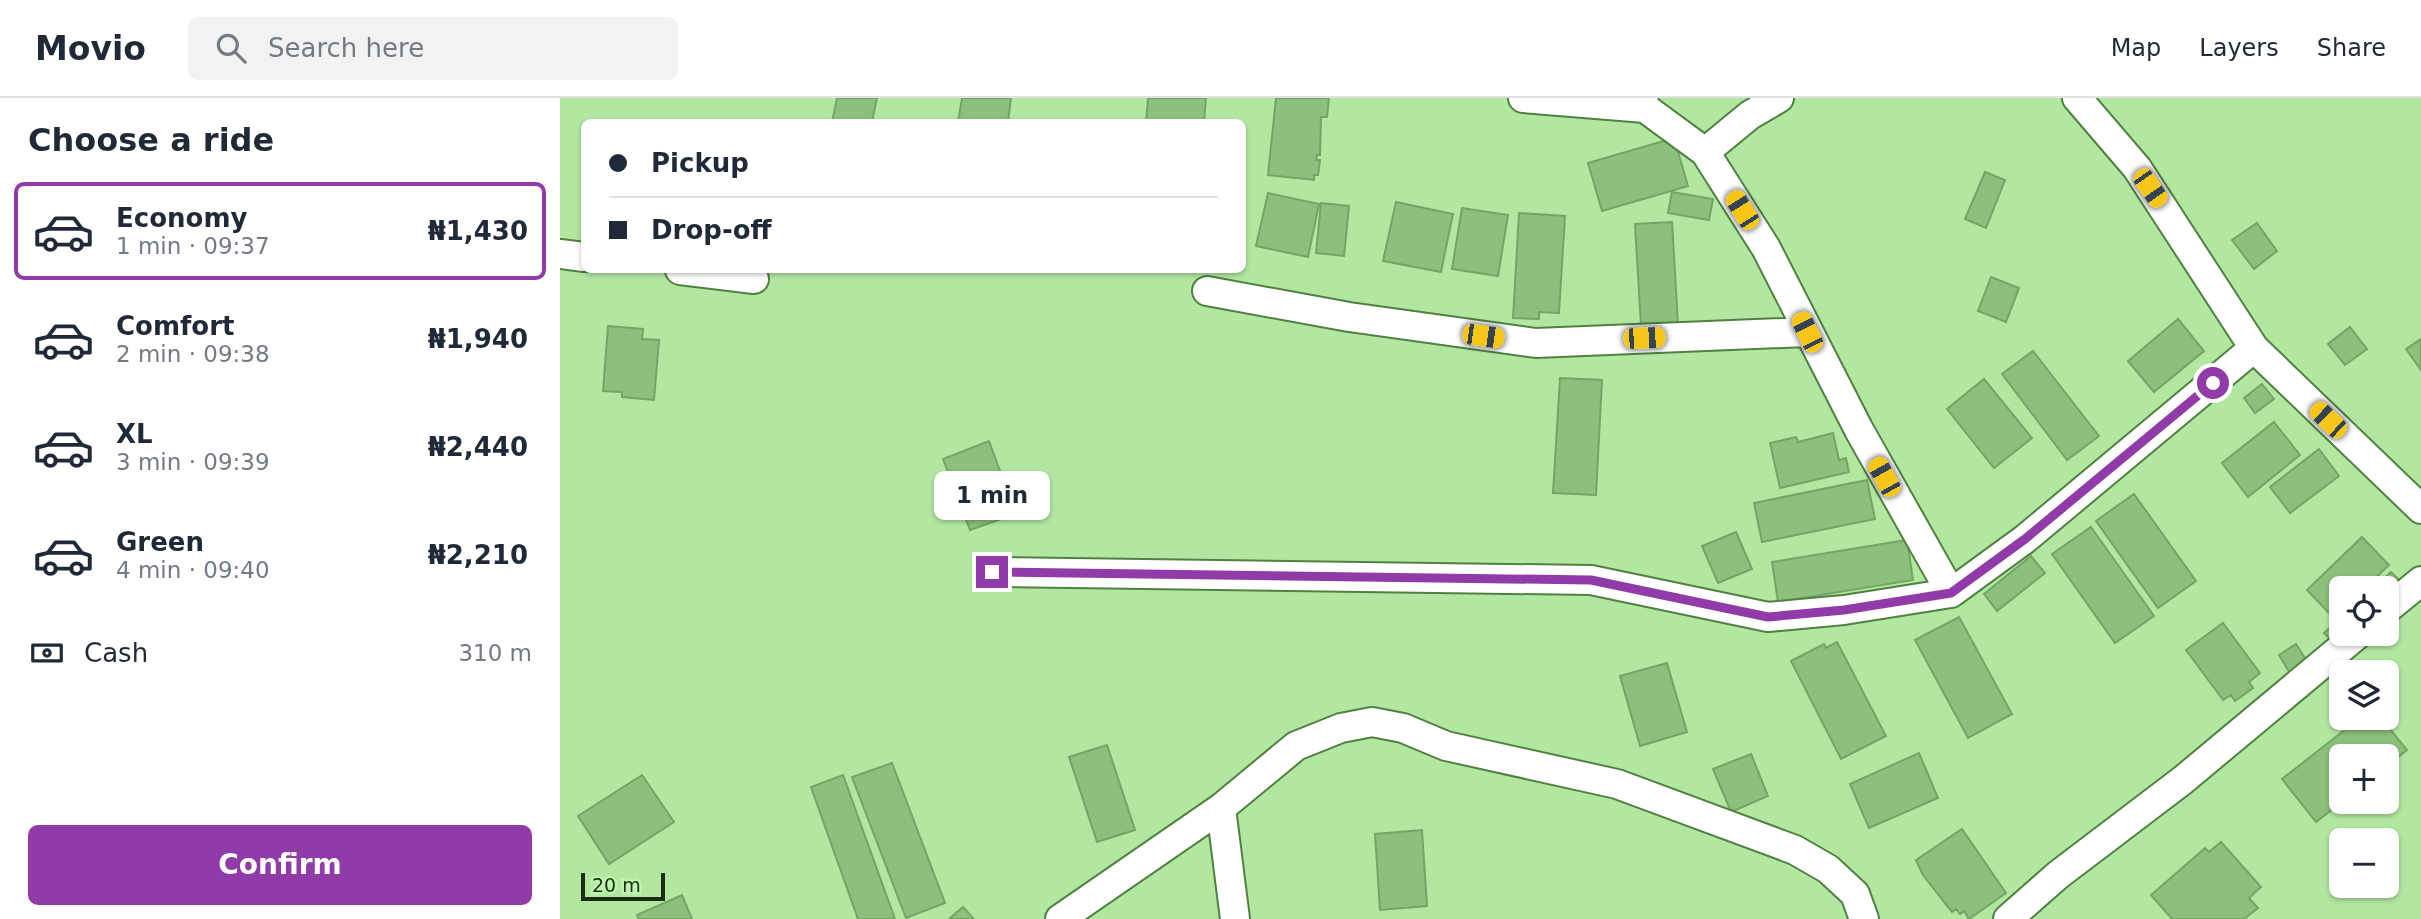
<!DOCTYPE html>
<html lang="en">
<head>
<meta charset="utf-8">
<style>
  :root { --surface:#fff; --page:#f2f2f3; --text:#1f2937; --muted:#747a83; --line:#e0e1e3; --accent:#913ba8 }
  body { margin:0; font-family:"DejaVu Sans",sans-serif; background:var(--page); color:var(--text); height:100vh; display:flex; flex-direction:column; font-size:26px; white-space:nowrap }
  * { box-sizing:border-box; margin:0 }
  p { font-size:23px; color:var(--muted) }
  .icon { flex:none; width:38px; height:38px; fill:none; stroke:currentColor; stroke-width:2; stroke-linecap:round; stroke-linejoin:round }
  .map { position:relative; flex:1; overflow:hidden }
  .sheet { display:flex; flex-direction:column; background:var(--surface); width:560px }
  .sheet>* { flex:none }
  .top-card { position:absolute; left:21px; top:21px; width:665px; height:154px; border-radius:10px; box-shadow:0 2px 5px #0004; display:grid; align-content:center; height:154px; padding:0 28px; background:var(--surface) }
  .controls { position:absolute; left:1769px; top:478px; display:grid; gap:14px }
  .controls a { display:grid; place-items:center; width:70px; height:70px; border-radius:10px; background:var(--surface); box-shadow:0 2px 5px #0004; font-size:35px }
  .scale { position:absolute; left:21px; bottom:18px; width:84px; box-sizing:border-box; padding-left:7px; border:4px solid #192e12; border-top:0; font-size:19px; line-height:24px; white-space:nowrap; color:#192e12; -webkit-text-stroke:5px #bff5ae; paint-order:stroke }
  .end { position:absolute; width:32px; height:32px; margin:-16px; border:9px solid #913ba8; background:#fff; box-shadow:0 0 0 4px #fff }
  .from { border-radius:50% }
  .bubble { position:absolute; height:49px; border-radius:10px; background:var(--surface); box-shadow:0 2px 5px #0004; font-size:23px; font-weight:800; line-height:49px; text-align:center }
  .car { position:absolute; width:21px; height:42px; margin:-21px -10px; border-radius:9px; box-shadow:0 0 5px 2px #0007; background:linear-gradient(#f5c518 24%,#345 0 40%,#f5c518 0 76%,#345 0 86%,#f5c518 0) }
  .top-card b { display:flex; align-items:center; gap:24px; height:66px; font-size:26px }
  .top-card b+b { border-top:2px solid var(--line) }
  .top-card i { width:18px; height:18px; background:var(--text) }
  ul { padding:0; list-style:none }
  li { display:flex; align-items:center; gap:21px; height:98px; margin:0 14px 10px; padding:0 14px; border:4px solid transparent; border-radius:10px }
  li div { flex:1 }
  li b { display:block; font-size:26px }
  li em { font-style:normal; font-weight:800 }
  li.active { border-color:var(--accent) }
  li>.icon { width:63px; height:63px; stroke-width:1.5 }
  h2 { padding:0 28px; font-size:32px; line-height:84px }
  .pay { display:flex; align-items:center; gap:18px; height:77px; padding:0 28px; font-size:26px }
  .pay p { margin-inline-start:auto }
  .primary-button { display:flex; gap:14px; margin-top:auto; padding:14px 28px }
  .primary-button a { flex:1; height:80px; border-radius:10px; background:var(--accent); color:#fff; font-size:28px; font-weight:800; line-height:80px; text-align:center }
  header { display:flex; align-items:center; gap:42px; box-sizing:border-box; height:98px; padding:0 35px; background:var(--surface); border-bottom:2px solid var(--line) }
  header strong { font-size:33px }
  nav { display:flex; gap:38px; margin-inline-start:auto; font-size:24px }
  .search { width:490px; height:63px; background:var(--page); display:flex; align-items:center; gap:18px; box-sizing:border-box; padding:0 24px; border-radius:10px; color:var(--muted); font-size:26px }
  main { display:flex; flex:1; min-height:0 }
  .map>svg:first-child { display:block }
  .building { fill:#8cc07c; stroke:#73a663; stroke-width:2 }
  .lines { fill:none; stroke-linecap:round; stroke-linejoin:round }
  .minor-casing { stroke:#508140; stroke-width:32 }
  .minor { stroke:#fff; stroke-width:28 }
  .route { stroke:#913ba8; stroke-width:9 }
</style>
</head>
<body>
<header>
<strong>Movio</strong>
<div class="search"><svg class="icon" aria-label="search" viewBox="0 0 24 24"><circle cx="10" cy="10" r="6"/><path d="M15 15l6 6"/></svg>Search here</div>
<nav><a>Map</a><a>Layers</a><a>Share</a></nav>
</header>
<main>
<section class="sheet">
<h2>Choose a ride</h2>
<ul>
<li class="active"><svg class="icon" aria-label="car" viewBox="0 0 24 24"><path d="M5 17H2v-5l4-1 3-4h7l3 4 3 1v5h-3M9 17h6M6 11h13"/><circle cx="7" cy="17" r="2"/><circle cx="17" cy="17" r="2"/></svg><div><b>Economy</b><p>1 min · 09:37</p></div><em>₦1,430</em></li>
<li><svg class="icon" aria-label="car" viewBox="0 0 24 24"><path d="M5 17H2v-5l4-1 3-4h7l3 4 3 1v5h-3M9 17h6M6 11h13"/><circle cx="7" cy="17" r="2"/><circle cx="17" cy="17" r="2"/></svg><div><b>Comfort</b><p>2 min · 09:38</p></div><em>₦1,940</em></li>
<li><svg class="icon" aria-label="car" viewBox="0 0 24 24"><path d="M5 17H2v-5l4-1 3-4h7l3 4 3 1v5h-3M9 17h6M6 11h13"/><circle cx="7" cy="17" r="2"/><circle cx="17" cy="17" r="2"/></svg><div><b>XL</b><p>3 min · 09:39</p></div><em>₦2,440</em></li>
<li><svg class="icon" aria-label="car" viewBox="0 0 24 24"><path d="M5 17H2v-5l4-1 3-4h7l3 4 3 1v5h-3M9 17h6M6 11h13"/><circle cx="7" cy="17" r="2"/><circle cx="17" cy="17" r="2"/></svg><div><b>Green</b><p>4 min · 09:40</p></div><em>₦2,210</em></li>
</ul>
<div class="pay"><svg class="icon" aria-label="cash" viewBox="0 0 24 24"><path d="M3 7h18v10H3z"/><circle cx="12" cy="12" r="2"/></svg>Cash<p>310 m</p></div>
<div class="primary-button"><a>Confirm</a></div>
</section>
<div class="map">
<svg width="1861" height="821" viewBox="0 0 1861 821">
  <rect width="100%" height="100%" fill="#b2e7a1"/>
  <!-- building -->
  <path class="building" d="M277,0H317L312,24H272Z
    M402,0H451L448,24H398Z
    M588,0H646L644,24H586Z
    M716,0H769L767,19H761L760,57H757L756,62H760L758,77H754V82L708,77Z
    M1114,40L1128,88L1042,113L1028,65Z
    M1425,74L1445,82L1426,130L1405,121Z
    M1112,94L1153,101L1149,122L1108,115Z
    M708,95L759,106L748,159L696,148Z
    M836,104L893,116L881,174L823,163Z
    M761,105L789,108L784,158L756,155Z
    M902,110L948,117L938,178L892,171Z
    M959,115L1005,118L999,215L979,214V221L953,220Z
    M1112,124L1118,226L1081,228L1075,126Z
    M1697,125L1717,153L1694,171L1672,142Z
    M1431,179L1459,190L1446,224L1418,213Z
    M1618,221L1644,253L1594,294L1568,263Z
    M48,228L83,231L82,241L99,242L94,302L62,299V294L43,293Z
    M1790,229L1807,251L1785,267L1768,246Z
    M1861,241V272L1846,251Z
    M1473,253L1539,338L1507,362L1442,276Z
    M1000,280L1042,282L1036,397L993,395Z
    M1424,281L1472,340L1434,370L1387,311Z
    M1702,286L1714,301L1695,315L1684,300Z
    M1714,324L1740,357L1688,399L1662,365Z
    M1273,335L1279,362L1286,360L1289,374L1220,390L1210,345L1236,339L1238,344Z
    M429,343L456,416L410,432L383,361Z
    M1759,351L1779,378L1730,415L1710,389Z
    M1307,382L1315,421L1202,444L1194,405Z
    M1574,396L1636,483L1598,510L1536,423Z
    M1531,429L1594,518L1555,545L1492,456Z
    M1176,434L1192,471L1158,485L1142,448Z
    M1802,439L1829,467L1805,490H1782V513L1774,520L1747,492Z
    M1347,442L1353,482L1218,504L1212,464Z
    M1471,458L1485,475L1437,513L1424,496Z
    M1831,474L1844,487L1827,503V490H1813Z
    M1399,519L1452,616L1408,640L1355,542Z
    M1782,519V536L1777,548L1764,535Z
    M1663,525L1700,575L1689,584L1693,590L1675,603L1671,597L1663,602L1626,552Z
    M1277,544L1326,638L1281,661L1231,563L1264,546L1266,550Z
    M1736,546L1752,571L1734,582L1719,557Z
    M1107,565L1127,634L1080,648L1060,578Z
    M1800,620H1821L1847,652L1827,668V658H1782V704L1756,724L1722,681Z
    M547,647L575,732L537,744L509,659Z
    M1359,655L1378,700L1309,730L1290,686Z
    M1191,656L1208,698L1171,714L1153,671Z
    M332,665L385,805L346,820L292,679Z
    M82,677L114,724L49,766L18,718Z
    M283,677L335,821H298L251,689Z
    M1402,731L1446,795L1409,821L1404,813L1400,816L1396,811L1392,814L1363,777L1356,762Z
    M862,732L867,808L820,812L815,736Z
    M1661,744L1701,789L1689,800L1698,810L1684,821H1612L1591,797L1645,750L1649,754Z
    M122,797L132,821H79L77,817Z
    M403,809L414,821H389Z"/>
  <g class="lines">
    <defs>
      <path id="minor" d="M963,0L1085,10
        M1083,0L1085,10L1145,54L1206,150L1299,332L1391,495
        M1517,0L1577,70L1694,250L1861,411
        M1145,54L1190,17L1219,0
        M0,156L24,159
        M120,172L194,181
        M647,193L789,219L976,245L1247,234
        M431,474L1031,482L1208,519L1284,512L1391,495L1465,441L1694,250
        M1827,511L1861,483
        M661,710L736,648L781,630L812,624L843,630L886,648L1057,686L1235,752L1268,771L1295,796L1304,821
        M500,821L661,710L675,821
        M1448,821L1498,777L1623,682L1798,536"/>
    </defs>
    <!-- minor casing -->
    <use href="#minor" class="minor-casing"/>
    <!-- minor -->
    <use href="#minor" class="minor"/>
  </g>
  <g class="lines">
    <!-- route -->
    <path class="route" d="M432,474L1031,482L1208,519L1284,512L1391,495L1465,441L1653,285"/>
  </g>
</svg>
<div class="controls">
<a><svg class="icon" aria-label="locate" viewBox="0 0 24 24"><circle cx="12" cy="12" r="6"/><path d="M12 2v4M12 18v4M2 12h4M18 12h4"/></svg></a>
<a><svg class="icon" aria-label="layers" viewBox="0 0 24 24"><path d="M12 4l9 5-9 5-9-5zM3 14l9 5 9-5"/></svg></a>
<a>+</a>
<a>−</a>
</div>
<div class="scale">20 m</div>
<i class="end from" style="left:1653px;top:285px"></i>
<i class="end" style="left:432px;top:474px"></i>
<div class="bubble" style="left:374px;top:373px;width:116px">1 min</div>
<i class="car" style="left:1590px;top:90px;rotate:145deg"></i>
<i class="car" style="left:1182px;top:112px;rotate:328deg"></i>
<i class="car" style="left:1247px;top:234px;rotate:334deg"></i>
<i class="car" style="left:923px;top:238px;rotate:98deg"></i>
<i class="car" style="left:1084px;top:240px;rotate:88deg"></i>
<i class="car" style="left:1768px;top:322px;rotate:314deg"></i>
<i class="car" style="left:1324px;top:379px;rotate:331deg"></i>
<div class="top-card">
<b><i class="from"></i>Pickup</b>
<b><i></i>Drop-off</b>
</div>
</div>
</main>
</body>
</html>
